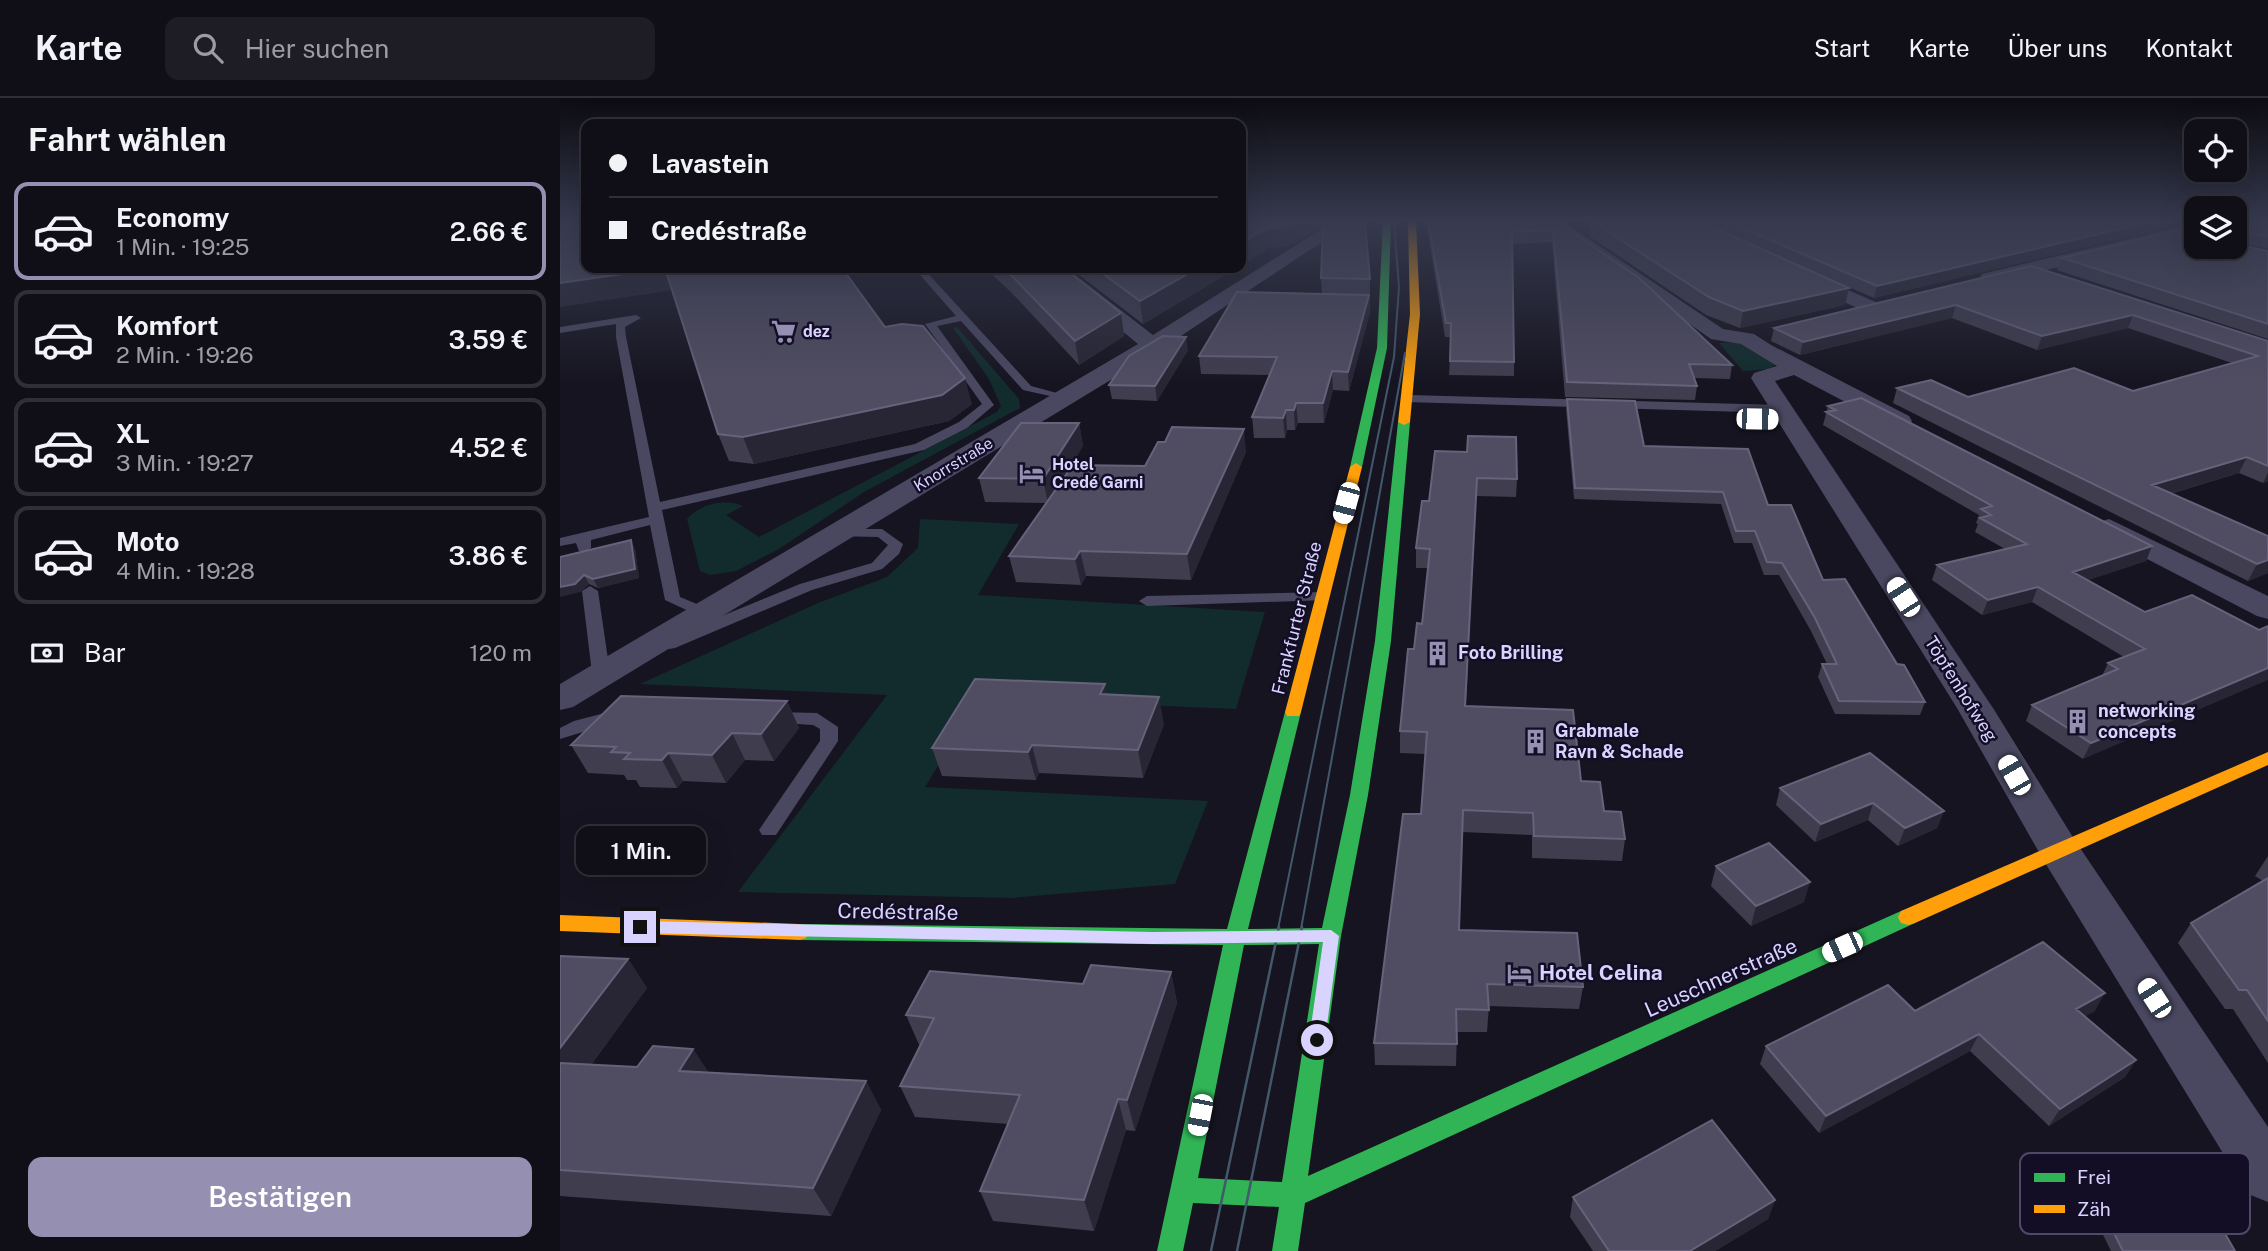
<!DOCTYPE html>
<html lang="de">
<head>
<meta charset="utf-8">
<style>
  :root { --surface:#100f18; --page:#1e1d25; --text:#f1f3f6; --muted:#9c9ca2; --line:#302f37; --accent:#9590b1 }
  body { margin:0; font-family:"Public Sans",sans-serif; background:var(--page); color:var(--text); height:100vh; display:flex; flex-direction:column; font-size:26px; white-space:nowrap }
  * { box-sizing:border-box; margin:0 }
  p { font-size:23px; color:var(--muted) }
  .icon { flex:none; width:38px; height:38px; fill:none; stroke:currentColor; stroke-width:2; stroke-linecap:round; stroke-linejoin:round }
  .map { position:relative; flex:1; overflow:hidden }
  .drawer { display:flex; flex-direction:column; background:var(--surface); width:560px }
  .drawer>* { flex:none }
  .hud { position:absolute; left:21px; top:21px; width:665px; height:154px; border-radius:14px; box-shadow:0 7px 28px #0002,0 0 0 2px var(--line); display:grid; align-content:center; height:154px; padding:0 28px; background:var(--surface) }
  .controls { position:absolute; left:1624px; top:21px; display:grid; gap:14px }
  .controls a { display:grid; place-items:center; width:63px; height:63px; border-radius:14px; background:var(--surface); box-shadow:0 7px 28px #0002,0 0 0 2px var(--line); font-size:35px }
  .end { position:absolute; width:32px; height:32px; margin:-16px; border:9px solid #d9d3ff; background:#111; box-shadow:0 0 0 4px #111 }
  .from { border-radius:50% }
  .bubble { position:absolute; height:49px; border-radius:14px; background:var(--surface); box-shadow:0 7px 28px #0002,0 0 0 2px var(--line); font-size:23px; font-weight:600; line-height:49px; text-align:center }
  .car { position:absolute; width:21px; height:42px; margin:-21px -10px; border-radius:9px; box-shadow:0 0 5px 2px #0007; background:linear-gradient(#fff 24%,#345 0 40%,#fff 0 76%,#345 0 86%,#fff 0) }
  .hud b { display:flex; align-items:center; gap:24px; height:66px; font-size:26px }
  .hud b+b { border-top:2px solid var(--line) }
  .hud i { width:18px; height:18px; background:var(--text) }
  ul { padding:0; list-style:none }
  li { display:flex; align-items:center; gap:21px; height:98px; margin:0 14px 10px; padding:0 14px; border:4px solid var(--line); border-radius:14px }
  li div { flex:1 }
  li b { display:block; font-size:26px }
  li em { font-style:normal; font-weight:600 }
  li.on { border-color:var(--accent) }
  li>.icon { width:63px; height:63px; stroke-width:1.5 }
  h2 { padding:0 28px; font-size:32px; line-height:84px }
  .pay { display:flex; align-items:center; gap:18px; height:77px; padding:0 28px; font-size:26px }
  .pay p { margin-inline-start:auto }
  .primary-button { display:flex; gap:14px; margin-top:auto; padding:14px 28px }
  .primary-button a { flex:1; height:80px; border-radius:14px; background:var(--accent); color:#fff; font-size:28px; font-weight:600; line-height:80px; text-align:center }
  header { display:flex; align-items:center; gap:42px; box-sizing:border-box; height:98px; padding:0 35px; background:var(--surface); border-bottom:2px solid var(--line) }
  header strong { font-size:33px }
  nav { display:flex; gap:38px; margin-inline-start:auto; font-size:24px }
  .search { width:490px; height:63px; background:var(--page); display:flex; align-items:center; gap:18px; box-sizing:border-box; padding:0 24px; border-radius:14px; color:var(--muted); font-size:26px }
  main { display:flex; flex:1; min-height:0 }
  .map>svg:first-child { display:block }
  .green { fill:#122c2d }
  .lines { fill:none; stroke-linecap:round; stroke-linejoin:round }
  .lane { fill:#4a4861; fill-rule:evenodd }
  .street { fill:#4a4861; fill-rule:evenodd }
  .fast { fill:#30b455; fill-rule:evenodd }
  .slow { fill:#ff9f0a; fill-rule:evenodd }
  .tram-far1 { stroke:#42586b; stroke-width:2 }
  .tram { stroke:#42586b; stroke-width:2.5 }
  .wall { fill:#403d4f }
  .shaded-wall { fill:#282634 }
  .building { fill:#504d62; stroke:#66627b; stroke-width:2 }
  .route { fill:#d9d3ff }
  .labels { text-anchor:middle; stroke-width:5; stroke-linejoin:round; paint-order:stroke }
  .far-poi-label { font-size:16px; font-weight:bold; fill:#d9d3ff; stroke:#130e26; text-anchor:start }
  .far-street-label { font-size:16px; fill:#d9d3ff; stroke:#130e26 }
  .street-label { font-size:18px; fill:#d9d3ff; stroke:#130e26 }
  .poi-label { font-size:18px; font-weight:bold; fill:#d9d3ff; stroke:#130e26; text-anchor:start }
  .near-street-label { font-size:21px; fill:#d9d3ff; stroke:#130e26 }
  .near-poi-label { font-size:21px; font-weight:bold; fill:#d9d3ff; stroke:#130e26; text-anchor:start }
  .key { fill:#130e26; stroke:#4e4967; stroke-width:2 }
  .key-label { font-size:19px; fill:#d9d3ff }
</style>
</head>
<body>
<header>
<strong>Karte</strong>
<div class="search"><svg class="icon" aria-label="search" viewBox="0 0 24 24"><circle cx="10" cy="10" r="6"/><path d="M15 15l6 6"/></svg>Hier suchen</div>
<nav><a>Start</a><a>Karte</a><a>Über uns</a><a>Kontakt</a></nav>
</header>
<main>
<section class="drawer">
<h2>Fahrt wählen</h2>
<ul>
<li class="on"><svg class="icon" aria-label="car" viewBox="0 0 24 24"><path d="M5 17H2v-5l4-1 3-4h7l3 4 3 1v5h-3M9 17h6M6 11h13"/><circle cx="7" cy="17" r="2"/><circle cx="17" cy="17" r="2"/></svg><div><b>Economy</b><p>1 Min. · 19:25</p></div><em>2.66 €</em></li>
<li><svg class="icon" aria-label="car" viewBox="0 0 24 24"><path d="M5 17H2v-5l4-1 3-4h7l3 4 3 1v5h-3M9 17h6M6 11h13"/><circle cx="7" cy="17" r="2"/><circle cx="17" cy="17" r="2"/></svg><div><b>Komfort</b><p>2 Min. · 19:26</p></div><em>3.59 €</em></li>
<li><svg class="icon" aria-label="car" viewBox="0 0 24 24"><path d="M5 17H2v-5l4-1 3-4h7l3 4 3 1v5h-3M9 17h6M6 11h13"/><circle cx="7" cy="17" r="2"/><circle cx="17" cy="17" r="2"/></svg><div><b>XL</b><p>3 Min. · 19:27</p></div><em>4.52 €</em></li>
<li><svg class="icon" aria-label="car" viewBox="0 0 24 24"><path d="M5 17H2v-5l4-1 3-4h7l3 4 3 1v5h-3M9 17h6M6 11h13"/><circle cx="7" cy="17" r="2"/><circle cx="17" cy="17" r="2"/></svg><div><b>Moto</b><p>4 Min. · 19:28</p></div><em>3.86 €</em></li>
</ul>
<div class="pay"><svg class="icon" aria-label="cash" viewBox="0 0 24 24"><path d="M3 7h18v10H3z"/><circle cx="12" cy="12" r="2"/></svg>Bar<p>120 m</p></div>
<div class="primary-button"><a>Bestätigen</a></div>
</section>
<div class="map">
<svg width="1708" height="1153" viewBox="0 0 1708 1153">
  <rect width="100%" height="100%" fill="#161420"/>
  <!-- green -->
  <path class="green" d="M397,229L459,301L460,310L304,394L219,451L176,473L150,477L140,473L127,421C140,406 165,400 183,408L166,417L199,439L437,314L441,308L429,281L393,230Z
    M1180,244L1217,266L1208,271L1183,273L1159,245Z
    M360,421L459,426L418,497L705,514L676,611L420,600L365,689L648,703L615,786L451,800L178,794L327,597L80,586L258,505L327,479L358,450Z"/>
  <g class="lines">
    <!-- lane -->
    <path class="lane" d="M354,170H363L471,288L508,298V302L463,292L401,223L377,228L434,307L407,330L364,352L102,412L120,499L149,511L151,514L149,517H137L105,502L90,427L31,442V450L24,454L19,453L16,445L0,448V440L89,419L56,239V226L0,235V229L76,217L81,220L65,229L66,239L100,404L355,346L399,324L422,306L365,226L396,218Z
      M849,297L1222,307L1228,311L1222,315L845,304L843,301Z
      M279,431H322L343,446L339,456L322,471L252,492L115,550L109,551L101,546L103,542L240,486L312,465L328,447L318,439L274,438L272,435Z
      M30,488L38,493L50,575L41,580L32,575L22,493Z
      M761,494L769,499L767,502L587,508L579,503L587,498Z
      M56,612L62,614L65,618L62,622L0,641V630L14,623Z
      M214,614L257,615L278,629V643L216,737H202L199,732L260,643V631L253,627L207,624L205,620L207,616Z"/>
    <!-- street -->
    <path class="street" d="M800,123L748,153L600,252L13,609L0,612V586L578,246L486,170H506L593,237L773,124Z
      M983,123H1002L1163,231L1194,236L1211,247L1349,318L1352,323L1349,328H1331L1234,277L1215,283L1433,610L1514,741L1708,1029V1104L1688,1096L1484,763L1397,610L1191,280L1194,275L1217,268L1181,246L1151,241Z
      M1636,125V135L1429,186L1420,180L1422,176Z
      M1244,173L1318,205L1321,209L1318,213H1304L1237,183L1235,179L1237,175Z
      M1549,421L1708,498V521L1697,518L1539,436L1535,430L1539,424Z"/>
    <!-- fast -->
    <path class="fast" d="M823,123H831L827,250L802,369L796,373L790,369L817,250Z
      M844,321L850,324L831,543L808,697L781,838L748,1078L1341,813L1348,811L1355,813L1358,819L1355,825L745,1105L738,1153H712L719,1109L633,1105L623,1153H597L663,847L239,842L232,840L229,834L232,828L239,826L667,831L725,614L733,609L741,614L688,831L762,830L790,697L815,543L838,324ZM759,846L722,1084L638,1080L684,847Z"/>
    <!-- slow -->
    <path class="slow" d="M848,123H856L860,216L850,324L844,327L838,324L850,216Z
      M796,365L802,369L741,614L739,618H727L725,614L790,369Z
      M1708,654V667L1355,825L1348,827L1341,825L1338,819L1341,813Z
      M0,817L239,826L246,828L249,834L246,840L239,842L0,833Z"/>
    <!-- tram-far1 -->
    <path class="tram-far1" d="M718,831L834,259L839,189L834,123
      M741,831L845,255"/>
    <!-- tram -->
    <path class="tram" d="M651,1153L719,829
      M677,1153L742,829"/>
  </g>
  <!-- wall -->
  <path class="wall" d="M0,123L325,229L412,306L389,323L194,366L169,363L158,336L112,192Z
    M681,123H807L806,135L810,181V214L789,293L773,292L764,325H738L735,332H727L725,340H694L692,319L709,277L641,276L639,258L762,196L761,180L763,128L731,147L715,150L714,147L681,167Z
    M866,123H996L1172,267L1170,281L1134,280L1137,288L1135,302L1005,299L992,144L952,146L954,264V278L889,277L891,239H885Z
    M1030,123L1285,207L1180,230L1146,217L1029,138Z
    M1139,123H1636L1314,200Z
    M1675,123H1708V151L1675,143Z
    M1636,149L1708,153V241L1497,172L1502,160Z
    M1471,168L1708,243V383L1703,385L1679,375L1610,396L1708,475L1688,483L1333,305L1337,290L1408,299L1573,293L1672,265L1568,230L1477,252L1392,220L1240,257L1211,243L1214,230Z
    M425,170H504L561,215L564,238L519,267L451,194Z
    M510,170H677L583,226Z
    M628,252L597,303L552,301L549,287Z
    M1007,301L1084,348L1208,407L1263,482L1337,566L1365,604L1360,617L1275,616L1258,579L1262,566H1267L1251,533L1219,477H1204L1192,445H1174L1161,406L1014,401L1006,311Z
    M1268,308L1592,448L1586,463L1528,482L1585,514L1632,497L1523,661L1466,623L1472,607L1542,578L1548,565L1564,559L1472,504L1422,517L1372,482L1377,467L1445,451L1415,434L1418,426L1416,425L1419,417L1263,327Z
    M519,325L523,348L499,387L585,368L686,354L631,482L526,478L521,487L456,484L449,458L487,405L425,404L419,380Z
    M875,353L957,381L956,399L916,398L906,608L1021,683L1065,741L1062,763L972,760V737L902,734L899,832L1023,889L1019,911L929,908L927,934H897L896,968L815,967L814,945L861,716L865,656L840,655V633L854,551L862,526L868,470H856V450L869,403Z
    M75,451L79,480L38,490L29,486L20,494L0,459Z
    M547,597L604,626L583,680L479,675L476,682L382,678L372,650Z
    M227,603L239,630L214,663L185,662L166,685L123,683L117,690L80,689L76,682H67L64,677L28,675L11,647Z
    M1220,690L1384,713L1377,730L1338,748L1308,722L1255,744L1216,707Z
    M1708,758V965L1673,911H1665L1618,845L1631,825L1703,783L1695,778Z
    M1156,768L1244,804L1191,828L1151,788Z
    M0,858L68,861L87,890L31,967L77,969L133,951L148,974L306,983L321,1012L271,1118L0,1098Z
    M611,874L617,905L575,1033L566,1032L534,1133L433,1123L420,1093L448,1026L355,1019L340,988L360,949L346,917L523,886Z
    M1355,913H1535L1524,918L1576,962L1565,979L1489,1028L1410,953L1259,1035L1200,966L1206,948Z
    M1528,1084L1675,1153H1551L1522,1094Z
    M1013,1099L1215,1102L1208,1121L1155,1153H1033L1010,1119Z"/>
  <!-- shaded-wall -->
  <path class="shaded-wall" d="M736,123H770L731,147L715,150L714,147L681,167V145L717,125Z
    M1594,123H1636L1314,200L1317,188Z
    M105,170L114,192L0,209V185Z
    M638,170H677L583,226L580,203Z
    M1289,190L1285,207L1180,230L1183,213Z
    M809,197L810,214L789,293L788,274Z
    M1396,207L1392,220L1240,257L1243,244Z
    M561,215L564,238L519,267L515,243Z
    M1573,217L1568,230L1477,252L1482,238Z
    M626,239L628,252L597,303L595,288Z
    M772,273L773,292L764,325L763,305Z
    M405,280L412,306L389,323L194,366L183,339Z
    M736,305L738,325L735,332L734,312Z
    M726,312L727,332L725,340L723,320Z
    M519,325L523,348L488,405L483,381Z
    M684,331L686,354L631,482L627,456Z
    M1687,359L1679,375L1585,403L1592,387Z
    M1708,374V383L1703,385Z
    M71,442L75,451L79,480L38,490L33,481Z
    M1592,448L1586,463L1507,489L1513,474Z
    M520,453L526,478L521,487L515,461Z
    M1708,462V475L1688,483L1697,466Z
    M24,477L29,486L20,494L0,499V489Z
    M1478,489L1472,504L1422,517L1428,502Z
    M1708,570V582L1523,661L1531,645Z
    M545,586L550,613L540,596Z
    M599,599L604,626L583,680L578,652Z
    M227,603L239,630L214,663L201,636Z
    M172,635L185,662L166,685L152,657Z
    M472,647L479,675L476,682L468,654Z
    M108,655L123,683L117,690L102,662Z
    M1313,705L1308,722L1255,744L1261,726Z
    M1384,713L1377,730L1338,748L1345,730Z
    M1250,784L1244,804L1191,828L1196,808Z
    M68,861L87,890L11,994L0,980V950Z
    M611,874L617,905L575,1033L567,1002Z
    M1545,895L1535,913L1506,929L1516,911Z
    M1419,936L1410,953L1259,1035L1266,1018Z
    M133,951L152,980L119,973Z
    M1576,962L1565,979L1489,1028L1500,1011Z
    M306,983L321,1012L271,1118L253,1090Z
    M558,1001L566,1032L534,1133L524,1102Z
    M1215,1102L1208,1121L1155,1153H1130Z"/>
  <!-- building -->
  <path class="building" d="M0,123H26V170H104L0,185Z
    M681,123H736L729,127L713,130L717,125L681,145Z
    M769,123H805L810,181L761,180L763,126Z
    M868,123H996L1079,180L1172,267L1129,266L1137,288L1007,284L993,132L952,134L954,264L890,263L891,225H886Z
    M1031,123H1139L1289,190L1183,213L1149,199Z
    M1166,123H1594L1317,188Z
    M1675,123H1708V139L1678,132L1677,135H1675Z
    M1636,128V149H1675V146L1708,153V226L1502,160Z
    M1471,168L1708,243V368L1687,359L1592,387L1708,438V462L1697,466L1337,290L1371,282L1408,299L1514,270L1573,293L1698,258L1573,217L1482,238L1396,207L1243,244L1214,230Z
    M105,170H282L325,229L342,226L363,228L405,280L382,297L183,339L158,336Z
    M444,170H504L561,215L515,243Z
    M535,170H638L580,203Z
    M677,194L809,197L788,274L772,273L763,305H736L734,312H726L723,320L692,319L717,259L639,258Z
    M603,238L626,239L595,288L549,287L569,258Z
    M1301,300L1592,448L1513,474L1585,514L1632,497L1699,532L1708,528V570L1531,645L1472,607L1558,571L1548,565L1585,551L1478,489L1428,502L1377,467L1467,446L1420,420L1431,417L1421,411L1432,408L1266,314L1276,312L1268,308Z
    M1007,301L1075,303L1084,348L1188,351L1208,407H1231L1263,482L1285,481L1337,566L1344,567L1365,604L1279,603L1262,566H1277L1255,520L1222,465L1207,464L1195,433H1176L1163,394L1015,390Z
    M461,325H519L483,381L419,380Z
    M612,329L684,331L627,456L520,453L515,461L449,458L513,367L585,368L598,344H605Z
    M908,338L956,339L957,381L917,380L905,608L1013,612L1021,683L1040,684L1044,713L1061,714L1065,741L974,738L973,715L903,712L899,832L1017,835L1023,889L927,886L929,912L896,911L897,946L814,945L843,716H861L867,634L840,633L848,551H854L857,525L862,526L870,451L856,450L862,403H869L875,353L907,354Z
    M71,442L75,471L33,481L24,477L15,486L0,489V459Z
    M415,581L545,586L540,596L599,599L578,652L472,647L468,654L372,650Z
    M61,598L227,603L201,636L172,635L152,657L108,655L102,662L64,661L70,655L51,654L56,649L11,647Z
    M1310,655L1384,713L1345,730L1313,705L1261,726L1220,690Z
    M1209,745L1250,784L1196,808L1156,768Z
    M1708,780V923L1687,892H1679L1631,825Z
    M1483,844L1545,895L1516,911L1576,962L1500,1011L1419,936L1266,1018L1206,948L1328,887L1355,913Z
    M0,858L68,861L0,950Z
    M531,867L611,874L567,1002L558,1001L524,1102L420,1093L460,997L340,988L374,920L346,917L370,873L523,886Z
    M93,948L133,951L119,973L306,983L253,1090L0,1072V965L77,969Z
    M1152,1022L1215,1102L1130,1153H1049L1013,1099Z
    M1528,1084L1636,1085L1675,1153H1563Z"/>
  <!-- sky -->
  <linearGradient id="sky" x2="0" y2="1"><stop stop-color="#0c0b12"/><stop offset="0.43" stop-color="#363a4e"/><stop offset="1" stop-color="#363a4e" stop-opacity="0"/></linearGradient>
  <rect width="1708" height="285" fill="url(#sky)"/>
  <!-- route -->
  <path class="route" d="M80,823L593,834L771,832L779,838L765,942L757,949L749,942L763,844L593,846L80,835L72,829Z"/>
  <!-- icons -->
  <defs>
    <symbol id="supermarket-bare" viewBox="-9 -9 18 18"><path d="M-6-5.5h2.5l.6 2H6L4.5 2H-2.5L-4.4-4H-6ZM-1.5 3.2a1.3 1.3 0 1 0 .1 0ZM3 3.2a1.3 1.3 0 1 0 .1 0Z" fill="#9590b1" stroke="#130e26" stroke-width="2.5" paint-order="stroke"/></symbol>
    <symbol id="hotel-bare" viewBox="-9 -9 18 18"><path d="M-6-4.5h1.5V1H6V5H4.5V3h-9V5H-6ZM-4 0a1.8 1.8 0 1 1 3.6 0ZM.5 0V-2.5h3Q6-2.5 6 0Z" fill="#9590b1" stroke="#130e26" stroke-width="2.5" paint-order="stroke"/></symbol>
    <symbol id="building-bare" viewBox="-9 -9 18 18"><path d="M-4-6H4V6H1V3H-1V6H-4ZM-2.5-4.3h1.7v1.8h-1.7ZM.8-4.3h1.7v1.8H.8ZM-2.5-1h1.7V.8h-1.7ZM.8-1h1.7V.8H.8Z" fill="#9590b1" stroke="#130e26" stroke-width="2.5" paint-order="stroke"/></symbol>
  </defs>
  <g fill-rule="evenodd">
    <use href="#supermarket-bare" x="206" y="216" width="35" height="35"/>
    <use href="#hotel-bare" x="454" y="358" width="35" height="35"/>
    <use href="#building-bare" x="860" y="538" width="35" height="35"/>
    <use href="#building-bare" x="1500" y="606" width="35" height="35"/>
    <use href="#building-bare" x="958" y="626" width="35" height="35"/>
    <use href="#hotel-bare" x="942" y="858" width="35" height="35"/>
  </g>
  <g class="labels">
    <!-- far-poi labels -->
    <g class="far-poi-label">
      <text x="243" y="239">dez</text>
      <text x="492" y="372">Hotel<tspan x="492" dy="18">Credé Garni</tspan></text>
    </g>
    <!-- far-street labels -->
    <g class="far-street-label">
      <text transform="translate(393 366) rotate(-31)" y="6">Knorrstraße</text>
    </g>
    <!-- street labels -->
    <g class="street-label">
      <text transform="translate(737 520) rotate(-76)" y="6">Frankfurter Straße</text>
      <text transform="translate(1401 591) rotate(58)" y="6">Töpfenhofweg</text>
    </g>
    <!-- poi labels -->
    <g class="poi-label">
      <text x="898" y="561">Foto Brilling</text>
      <text x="1538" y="619">networking<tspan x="1538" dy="21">concepts</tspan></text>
      <text x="995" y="639">Grabmale<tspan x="995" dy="21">Ravn &amp; Schade</tspan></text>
    </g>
    <!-- near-street labels -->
    <g class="near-street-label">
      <text transform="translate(338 814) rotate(1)" y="7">Credéstraße</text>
      <text transform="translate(1161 880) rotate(-24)" y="7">Leuschnerstraße</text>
    </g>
    <!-- near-poi labels -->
    <g class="near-poi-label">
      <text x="979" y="882">Hotel Celina</text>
    </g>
  </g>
  <!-- legend -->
  <rect x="1460" y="1055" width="230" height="81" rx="10" class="key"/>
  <rect x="1474" y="1075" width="31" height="9" fill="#30b455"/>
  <rect x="1474" y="1107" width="31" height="8" fill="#ff9f0a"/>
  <g class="key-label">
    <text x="1517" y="1086">Frei</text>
    <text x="1517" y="1118">Zäh</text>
  </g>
</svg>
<div class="controls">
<a><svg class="icon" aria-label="locate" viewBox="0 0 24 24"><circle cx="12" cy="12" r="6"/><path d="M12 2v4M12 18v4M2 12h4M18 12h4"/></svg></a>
<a><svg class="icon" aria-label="layers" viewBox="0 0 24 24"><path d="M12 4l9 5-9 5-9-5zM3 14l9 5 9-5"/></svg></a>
</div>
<i class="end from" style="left:757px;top:942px"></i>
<i class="end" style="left:80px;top:829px"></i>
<div class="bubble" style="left:16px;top:728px;width:130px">1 Min.</div>
<i class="car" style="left:1197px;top:321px;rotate:91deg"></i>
<i class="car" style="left:786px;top:405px;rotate:195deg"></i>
<i class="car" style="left:1343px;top:499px;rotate:327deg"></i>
<i class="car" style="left:1454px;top:677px;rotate:330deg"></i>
<i class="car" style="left:1282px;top:849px;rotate:246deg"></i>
<i class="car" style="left:1594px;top:900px;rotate:327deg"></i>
<i class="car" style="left:640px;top:1017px;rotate:191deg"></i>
<div class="hud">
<b><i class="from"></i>Lavastein</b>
<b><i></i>Credéstraße</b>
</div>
</div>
</main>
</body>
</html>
